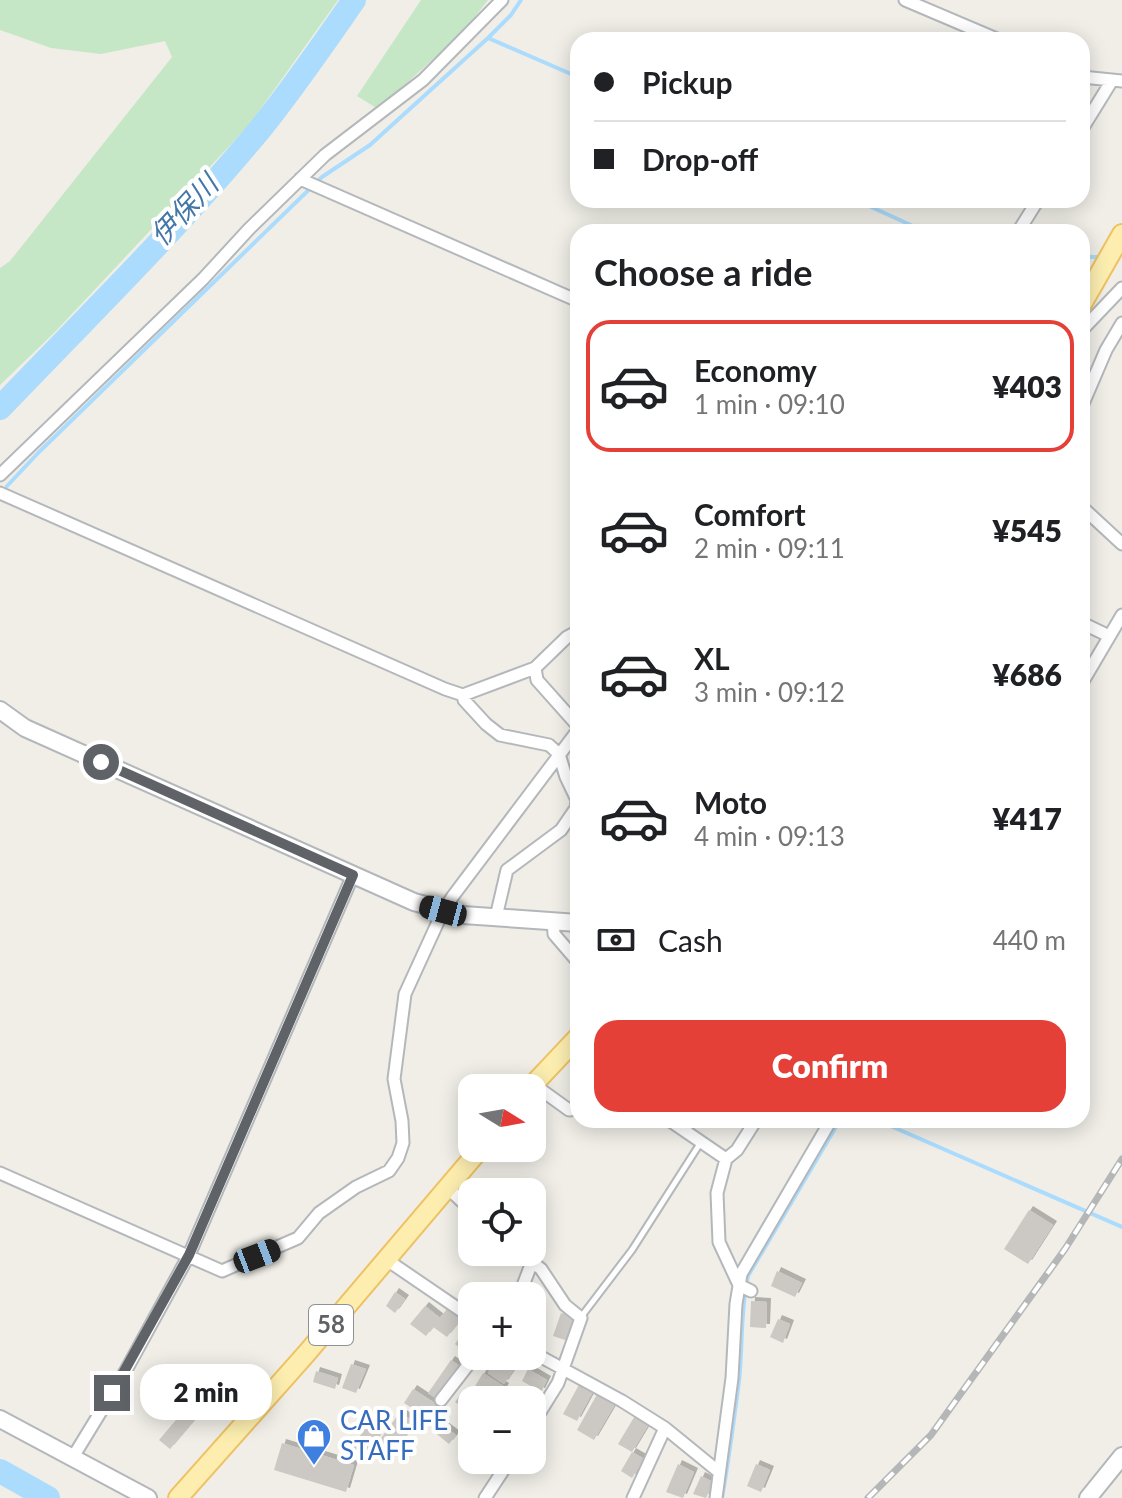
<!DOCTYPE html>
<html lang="en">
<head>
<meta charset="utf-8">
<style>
  :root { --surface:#fff; --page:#f6f6f6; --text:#202124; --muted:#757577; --line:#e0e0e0; --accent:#e54038 }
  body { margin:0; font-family:Lato,"Noto Sans JP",sans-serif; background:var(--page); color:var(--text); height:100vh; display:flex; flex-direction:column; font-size:30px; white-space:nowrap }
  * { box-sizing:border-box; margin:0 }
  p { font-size:26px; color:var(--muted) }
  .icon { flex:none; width:44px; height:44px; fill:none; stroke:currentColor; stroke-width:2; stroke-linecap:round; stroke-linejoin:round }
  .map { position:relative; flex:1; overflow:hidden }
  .side { position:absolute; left:570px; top:224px; width:520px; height:904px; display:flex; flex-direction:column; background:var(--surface); border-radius:24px; box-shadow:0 4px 20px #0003 }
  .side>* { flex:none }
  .banner { position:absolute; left:570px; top:32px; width:520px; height:176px; border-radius:24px; box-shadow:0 4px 20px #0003; display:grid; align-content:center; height:176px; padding:0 24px; background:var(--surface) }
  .needle { width:52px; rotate:101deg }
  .tools { position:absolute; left:458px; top:1074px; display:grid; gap:16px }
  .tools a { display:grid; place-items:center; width:88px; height:88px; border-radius:16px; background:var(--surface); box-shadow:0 4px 20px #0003; font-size:40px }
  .end { position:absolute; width:36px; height:36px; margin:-18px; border:10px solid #5f6367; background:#fff; box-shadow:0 0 0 4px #fff }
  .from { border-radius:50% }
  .bubble { position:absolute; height:56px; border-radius:24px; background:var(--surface); box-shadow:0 4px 20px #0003; font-size:26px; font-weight:800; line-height:56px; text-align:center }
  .car { position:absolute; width:24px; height:48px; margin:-24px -12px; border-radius:10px; box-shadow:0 0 6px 2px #0007; background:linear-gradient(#222 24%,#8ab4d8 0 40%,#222 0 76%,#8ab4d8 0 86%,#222 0) }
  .banner b { display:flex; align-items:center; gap:28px; height:76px; font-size:30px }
  .banner b+b { border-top:2px solid var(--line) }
  .banner i { width:20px; height:20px; background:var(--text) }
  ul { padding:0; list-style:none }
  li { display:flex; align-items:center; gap:24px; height:132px; margin:0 16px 12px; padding:0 8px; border:4px solid transparent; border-radius:24px }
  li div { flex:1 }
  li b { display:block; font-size:30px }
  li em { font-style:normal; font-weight:800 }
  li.on { border-color:var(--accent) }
  li>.icon { width:72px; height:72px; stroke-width:1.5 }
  h2 { padding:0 24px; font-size:36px; line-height:96px }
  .pay { display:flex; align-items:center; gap:20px; height:88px; padding:0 24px; font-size:30px }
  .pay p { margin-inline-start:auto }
  .primary-button { display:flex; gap:16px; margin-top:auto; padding:16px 24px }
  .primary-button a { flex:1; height:92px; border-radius:24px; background:var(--accent); color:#fff; font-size:32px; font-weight:800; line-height:92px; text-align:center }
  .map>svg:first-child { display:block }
  .green { fill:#c6e7c5 }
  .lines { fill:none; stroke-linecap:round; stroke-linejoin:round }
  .stream { stroke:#abdcfd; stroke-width:4 }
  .river { stroke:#abdcfd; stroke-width:24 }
  .building { fill:#ccc9c4; filter:url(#shadow) }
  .lane-casing { stroke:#b4b8bb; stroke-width:9 }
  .street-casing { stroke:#b4b8bb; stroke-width:15 }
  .secondary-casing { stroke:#b3b7bb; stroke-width:20 }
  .primary-casing { stroke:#eec262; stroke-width:22 }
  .lane { stroke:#fff; stroke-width:5 }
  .street { stroke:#fff; stroke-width:11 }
  .secondary { stroke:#fff; stroke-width:16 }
  .primary { stroke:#fdeeb0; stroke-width:18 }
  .rail-casing { stroke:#b5b6b7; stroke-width:7 }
  .rail { stroke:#fff; stroke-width:4; stroke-dasharray:12; stroke-linecap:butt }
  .route { stroke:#5f6367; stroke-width:10 }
  .labels { text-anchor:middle; stroke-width:8; stroke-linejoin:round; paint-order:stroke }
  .shield { fill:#fff; stroke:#8f9295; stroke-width:2 }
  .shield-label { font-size:24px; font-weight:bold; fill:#5f6367 }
  .shop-label { font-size:26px; fill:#366cbe; stroke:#fff; text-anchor:start }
  .water-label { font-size:28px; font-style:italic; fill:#4377a7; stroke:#fff }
</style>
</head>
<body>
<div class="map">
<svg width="1122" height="1498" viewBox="0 0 1122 1498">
  <defs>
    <filter id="shadow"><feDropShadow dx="4" dy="-4" stdDeviation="0" flood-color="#0004"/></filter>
  </defs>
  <rect width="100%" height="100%" fill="#f0eee7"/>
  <!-- green -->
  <path class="green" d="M0,0H338L250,124L56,331L0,385V268L10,261L172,57L165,41L101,54L51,48L0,30Z
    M421,0H488L463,32L378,109L357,96Z"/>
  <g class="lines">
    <!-- stream -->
    <path class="stream" d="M489,37L511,15L521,0
      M856,200L926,232
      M1082,257H1104
      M7,486L39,452L322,177L370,145L488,38L578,77
      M877,1120L1122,1227
      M722,1498C729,1459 734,1420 739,1381C743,1346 740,1311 748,1276L840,1120"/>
    <!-- river -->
    <path class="river" d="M0,408C88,316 180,226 261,128C294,87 324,43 354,0
      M0,1471L48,1498"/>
  </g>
  <!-- building -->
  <path class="building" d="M1029,1210L1053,1225L1028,1264L1004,1249Z
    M777,1271L802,1283L795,1297L771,1286Z
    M395,1292L405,1299L395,1313L386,1306Z
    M751,1301L767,1302L766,1328L750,1327Z
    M425,1306L440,1318L447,1309L460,1320L447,1337L433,1327L426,1336L410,1324Z
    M561,1313L576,1318L568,1341L553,1336Z
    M778,1319L790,1324L783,1343L770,1337Z
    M465,1330L472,1335V1345L466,1353L455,1344Z
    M499,1356L522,1358L504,1384L488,1373Z
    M451,1360L461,1367L439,1400L428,1393Z
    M351,1364L366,1369L356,1393L342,1388Z
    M528,1369L547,1380L541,1392L522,1381Z
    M316,1371L338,1378L335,1389L313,1382Z
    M483,1373L505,1387L497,1400H472L468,1412L455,1402L462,1392L469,1396Z
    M581,1381L595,1388L577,1421L563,1414Z
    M413,1389L436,1404L427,1418L404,1403Z
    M600,1389L618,1399L594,1440L577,1430Z
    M192,1401L203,1410L170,1449L159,1440Z
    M377,1412L390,1421L364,1456L352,1447Z
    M400,1412L415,1423L386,1462L371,1452Z
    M636,1414L650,1422L632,1452L618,1444Z
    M440,1423L456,1435L449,1444L433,1431Z
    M472,1426V1457L458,1447Z
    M282,1443L354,1465L346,1492L274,1470Z
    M632,1452L644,1459L632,1478L621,1471Z
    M678,1464L694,1472L683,1498L666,1492Z
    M756,1464L770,1470L761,1492L747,1486Z
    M701,1476L713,1482L706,1498L693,1494Z"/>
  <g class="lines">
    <defs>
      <path id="lane" d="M688,1131L691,1120
        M581,1317L632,1250L701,1142"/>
      <path id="street" d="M905,0L999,40
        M1082,77L1122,81
        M1082,129L1111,82
        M300,179L578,301
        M1018,232L1038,200
        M1082,330L1122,288
        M1082,406L1106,350L1122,323
        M0,475L203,279L249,229L325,155L423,80L502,0
        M0,493L445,689L463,695L535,668L567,637L578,631
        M1082,507L1122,544
        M1082,623L1109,636
        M535,668L537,680L578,726
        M1082,683L1122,615
        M463,695L464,700L486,724L500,735L549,745L559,754L566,777L577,800L576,808L561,830L507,870L496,917
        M553,921L554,934L578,962
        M533,1084L569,1110L578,1109
        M669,1120L726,1159
        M0,1173L222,1271L298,1238L319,1213L356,1187L389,1171L398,1158L403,1143L402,1121L394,1079L405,994L443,911L453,896L578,730
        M448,1188L472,1211
        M519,1252L541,1269L565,1305L581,1318L558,1383L532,1425
        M387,1260L472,1318
        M751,1291L739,1285L719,1242L717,1193L726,1159L737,1150L756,1120
        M519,1296L532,1262
        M532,1352L622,1401L665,1428L719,1472
        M441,1400L475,1356
        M73,1457L125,1372L189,1255L353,875
        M485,1498L510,1460
        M633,1498L665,1428
        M716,1498L732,1378L736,1304L741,1274L831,1120"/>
      <path id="secondary" d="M0,710L25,728L414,902L463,915L578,923
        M0,1419L148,1498
        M1088,1498L1122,1456"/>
      <path id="primary" d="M1082,304L1122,234
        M530,1088L578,1037
        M178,1498L306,1354L481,1148"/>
    </defs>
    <!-- lane casing -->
    <use href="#lane" class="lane-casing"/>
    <!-- street casing -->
    <use href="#street" class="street-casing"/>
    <!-- secondary casing -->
    <use href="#secondary" class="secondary-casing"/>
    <!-- primary casing -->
    <use href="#primary" class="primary-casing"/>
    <!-- lane -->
    <use href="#lane" class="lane"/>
    <!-- street -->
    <use href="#street" class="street"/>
    <!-- secondary -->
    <use href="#secondary" class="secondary"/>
    <!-- primary -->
    <use href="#primary" class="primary"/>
    <defs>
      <path id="rail" d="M868,1498L931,1435L1065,1249L1122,1159"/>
    </defs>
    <!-- rail casing -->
    <use href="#rail" class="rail-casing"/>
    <!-- rail -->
    <use href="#rail" class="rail"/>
  </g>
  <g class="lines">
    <!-- route -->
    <path class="route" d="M101,762L353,875L189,1255L112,1393"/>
  </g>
  <!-- icons -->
  <defs>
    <symbol id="shop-pin" viewBox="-11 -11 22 30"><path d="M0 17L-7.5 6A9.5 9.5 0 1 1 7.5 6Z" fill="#3f7fe0" stroke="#fff"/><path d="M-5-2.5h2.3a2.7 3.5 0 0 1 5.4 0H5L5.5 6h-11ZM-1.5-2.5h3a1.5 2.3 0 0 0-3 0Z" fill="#fff"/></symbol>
  </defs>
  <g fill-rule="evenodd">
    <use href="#shop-pin" x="294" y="1416" width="40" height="54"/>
  </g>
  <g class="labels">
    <!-- shield labels -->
    <rect class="shield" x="309" y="1305" width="44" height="40" rx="6"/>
    <g class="shield-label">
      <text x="331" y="1333">58</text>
    </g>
    <!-- shop labels -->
    <g class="shop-label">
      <text x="340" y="1430">CAR LIFE<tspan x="340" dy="30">STAFF</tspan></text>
    </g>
    <!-- water labels -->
    <g class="water-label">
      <text transform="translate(184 210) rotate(-47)" y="10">伊保川</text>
    </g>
  </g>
</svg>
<div class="tools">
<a><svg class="needle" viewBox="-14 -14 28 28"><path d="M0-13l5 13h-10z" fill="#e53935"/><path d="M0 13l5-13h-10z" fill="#757577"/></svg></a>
<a><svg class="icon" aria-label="locate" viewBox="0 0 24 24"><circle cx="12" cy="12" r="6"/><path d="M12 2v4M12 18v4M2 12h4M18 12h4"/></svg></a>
<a>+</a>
<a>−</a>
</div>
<i class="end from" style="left:101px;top:762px"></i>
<i class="end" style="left:112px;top:1393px"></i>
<div class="bubble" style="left:140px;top:1364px;width:132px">2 min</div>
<i class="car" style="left:443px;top:911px;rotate:285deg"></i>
<i class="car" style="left:257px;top:1256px;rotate:69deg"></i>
<div class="banner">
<b><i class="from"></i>Pickup</b>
<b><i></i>Drop-off</b>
</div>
<section class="side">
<h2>Choose a ride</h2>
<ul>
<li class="on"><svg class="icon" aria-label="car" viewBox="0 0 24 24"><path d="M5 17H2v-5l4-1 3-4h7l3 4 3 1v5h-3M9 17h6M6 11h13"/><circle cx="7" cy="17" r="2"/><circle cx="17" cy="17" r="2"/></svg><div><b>Economy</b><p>1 min · 09:10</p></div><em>¥403</em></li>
<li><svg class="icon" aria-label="car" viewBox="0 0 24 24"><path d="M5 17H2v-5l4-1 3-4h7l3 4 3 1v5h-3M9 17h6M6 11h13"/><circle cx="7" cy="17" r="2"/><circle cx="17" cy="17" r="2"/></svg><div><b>Comfort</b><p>2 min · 09:11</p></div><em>¥545</em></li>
<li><svg class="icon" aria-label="car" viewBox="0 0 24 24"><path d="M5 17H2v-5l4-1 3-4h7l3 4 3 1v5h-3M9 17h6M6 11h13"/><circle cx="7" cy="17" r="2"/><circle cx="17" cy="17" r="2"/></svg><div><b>XL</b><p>3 min · 09:12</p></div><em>¥686</em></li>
<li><svg class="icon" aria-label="car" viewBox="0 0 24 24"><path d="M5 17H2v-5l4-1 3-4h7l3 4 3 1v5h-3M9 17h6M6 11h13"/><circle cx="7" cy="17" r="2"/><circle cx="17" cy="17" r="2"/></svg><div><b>Moto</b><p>4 min · 09:13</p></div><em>¥417</em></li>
</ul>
<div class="pay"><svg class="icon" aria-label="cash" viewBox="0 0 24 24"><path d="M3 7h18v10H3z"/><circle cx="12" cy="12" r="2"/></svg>Cash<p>440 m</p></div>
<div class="primary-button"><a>Confirm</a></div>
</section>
</div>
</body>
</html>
